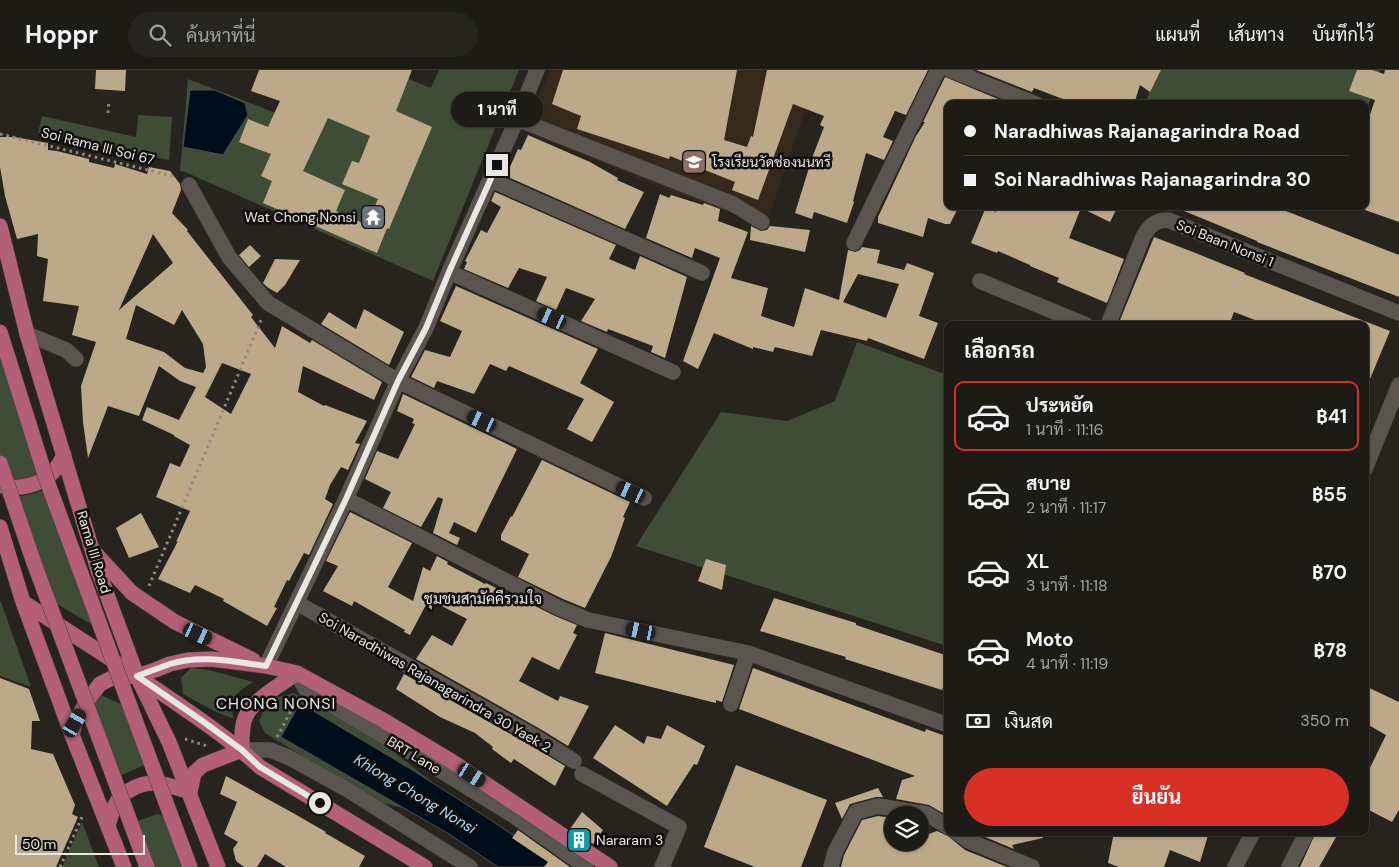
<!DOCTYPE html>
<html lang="th">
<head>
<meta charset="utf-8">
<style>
  :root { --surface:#1d1b16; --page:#25241f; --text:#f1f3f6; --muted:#a0a1a1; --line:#3b3935; --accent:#d93025 }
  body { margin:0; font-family:"DM Sans",Sarabun,sans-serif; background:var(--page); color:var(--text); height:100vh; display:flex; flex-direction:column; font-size:19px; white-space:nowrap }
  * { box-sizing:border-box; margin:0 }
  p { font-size:16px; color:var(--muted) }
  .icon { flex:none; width:28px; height:28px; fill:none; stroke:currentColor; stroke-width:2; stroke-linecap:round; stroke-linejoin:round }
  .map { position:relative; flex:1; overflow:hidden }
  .panel { position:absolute; left:944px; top:251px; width:425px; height:515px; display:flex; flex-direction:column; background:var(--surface); border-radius:10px; box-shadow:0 1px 4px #0004,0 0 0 1px var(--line) }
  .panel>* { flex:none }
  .guide { position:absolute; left:944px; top:30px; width:425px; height:110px; border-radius:10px; box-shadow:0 1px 4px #0004,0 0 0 1px var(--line); display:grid; align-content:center; height:110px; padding:0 20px; background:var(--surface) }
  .buttons { position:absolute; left:884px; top:736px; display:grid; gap:10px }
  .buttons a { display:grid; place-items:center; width:45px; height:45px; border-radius:50%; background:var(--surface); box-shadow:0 1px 4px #0004,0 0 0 1px var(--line); font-size:25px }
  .scale { position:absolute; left:15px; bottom:12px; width:130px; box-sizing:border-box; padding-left:5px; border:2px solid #e9e7e3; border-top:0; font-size:14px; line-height:18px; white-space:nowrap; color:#e9e7e3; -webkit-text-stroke:4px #0f0d0b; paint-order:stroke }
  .end { position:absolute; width:22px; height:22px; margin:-11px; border:6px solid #e9e7e3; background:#111; box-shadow:0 0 0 2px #111 }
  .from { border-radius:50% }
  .bubble { position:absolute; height:35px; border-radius:18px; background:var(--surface); box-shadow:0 1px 4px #0004,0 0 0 1px var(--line); font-size:16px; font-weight:700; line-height:35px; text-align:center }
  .car { position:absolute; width:15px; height:30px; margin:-15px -8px; border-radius:6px; box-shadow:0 0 4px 1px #0007; background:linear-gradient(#222 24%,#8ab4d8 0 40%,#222 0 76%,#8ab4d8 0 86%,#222 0) }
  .guide b { display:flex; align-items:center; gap:18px; height:48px; font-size:19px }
  .guide b+b { border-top:1px solid var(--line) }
  .guide i { width:12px; height:12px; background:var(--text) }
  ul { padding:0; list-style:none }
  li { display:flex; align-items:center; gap:15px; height:70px; margin:0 10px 8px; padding:0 10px; border:2px solid transparent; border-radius:10px }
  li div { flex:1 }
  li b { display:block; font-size:19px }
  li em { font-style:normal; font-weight:700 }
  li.selected { border-color:var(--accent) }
  li>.icon { width:45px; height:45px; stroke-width:1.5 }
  h2 { padding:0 20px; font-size:22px; line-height:60px }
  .pay { display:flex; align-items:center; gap:12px; height:55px; padding:0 20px; font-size:19px }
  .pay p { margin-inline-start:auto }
  .primary-button { display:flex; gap:10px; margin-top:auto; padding:10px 20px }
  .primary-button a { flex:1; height:58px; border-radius:30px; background:var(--accent); color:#fff; font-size:20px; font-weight:700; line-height:58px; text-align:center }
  header { display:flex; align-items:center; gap:30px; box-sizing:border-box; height:70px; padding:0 25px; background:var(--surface); border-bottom:1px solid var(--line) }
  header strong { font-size:24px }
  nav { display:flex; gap:28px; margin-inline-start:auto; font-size:18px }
  .search { width:350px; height:45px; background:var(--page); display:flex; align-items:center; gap:12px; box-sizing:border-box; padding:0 18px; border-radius:28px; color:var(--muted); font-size:19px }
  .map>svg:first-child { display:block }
  .education { fill:#36291b }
  .green { fill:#3f4d36 }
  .water { fill:#000e1b; stroke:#464f57 }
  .building { fill:#bba989; fill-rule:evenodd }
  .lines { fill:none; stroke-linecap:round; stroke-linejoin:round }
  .minor-casing { stroke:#44413d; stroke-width:16 }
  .major-casing { stroke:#44413d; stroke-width:16 }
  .path { stroke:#8d8a85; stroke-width:3; stroke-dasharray:2.5 4; stroke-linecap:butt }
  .minor { stroke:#5a564f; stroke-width:15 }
  .major { stroke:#b25f77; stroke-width:15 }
  .major-bridge-casing { stroke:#44413d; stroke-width:16; stroke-linecap:butt }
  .major-bridge { stroke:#b25f77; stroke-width:15 }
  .route { stroke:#e9e7e3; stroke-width:6 }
  .labels { text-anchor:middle; stroke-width:5; stroke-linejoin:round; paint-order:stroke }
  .street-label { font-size:14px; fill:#e9e7e3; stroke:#0f0d0b }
  .poi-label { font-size:14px; fill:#e9e7e3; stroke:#0f0d0b; text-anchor:start }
  .neighbourhood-label { font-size:15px; fill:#e9e7e3; stroke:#0f0d0b }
  .water-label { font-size:15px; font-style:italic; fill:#afd9f9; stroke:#0f0d0b }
  .quarter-label { font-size:16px; letter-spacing:1px; fill:#e9e7e3; stroke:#0f0d0b }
</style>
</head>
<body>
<header>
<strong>Hoppr</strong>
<div class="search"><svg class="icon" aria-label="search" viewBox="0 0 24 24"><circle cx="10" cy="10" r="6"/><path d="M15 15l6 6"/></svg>ค้นหาที่นี่</div>
<nav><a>แผนที่</a><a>เส้นทาง</a><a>บันทึกไว้</a></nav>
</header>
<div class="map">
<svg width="1399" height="797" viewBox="0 0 1399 797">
  <rect width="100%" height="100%" fill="#27241e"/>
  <!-- education -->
  <path class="education" d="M550,0H761L813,18L766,155L676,124L525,61Z"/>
  <!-- green -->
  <path class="green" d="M386,0L431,18L439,0H519L433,211L185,102L180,101L188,9L286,47Z
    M1158,0H1380L1365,45V34H1145Z
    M138,45L172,47L169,90L38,63L42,46L136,67Z
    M0,260L37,405L19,410L1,409L0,405Z
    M857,272L947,305V576L636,476L721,342L787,351L835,331Z
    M56,413L93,536L96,557L45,527L5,426C28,427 37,424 56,413Z
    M0,531L1,532L31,617L0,606Z
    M191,598L209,600L253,612C237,622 227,629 234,649L216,642L183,624L181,608Z
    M294,623L381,672L441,719L407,739L375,731L265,663L259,651L268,631L284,625Z
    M101,625L127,637L151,692L113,709L79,626Z
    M158,744L172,750L189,797H145L129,754Z
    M82,752L99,797H62Z"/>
  <!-- water -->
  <path class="water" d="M190,20H215L245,33L248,45L223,85L183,77Z
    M300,633L409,698L483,745L561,797H498L449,764L281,667Z"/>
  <!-- building -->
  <path class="building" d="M96,0H126L125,21L95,19Z
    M259,0H412L396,41L432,57L389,159L387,158L377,183L263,133L272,111L261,106L271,84L239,72L248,49L268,57L280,31L251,21ZM328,48L370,66L359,93L352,91L342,114L378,129L367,155L336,141L345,120L303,101Z
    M563,0H737L724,70L747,77L751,66L753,67L767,0H928L906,45L895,41L883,67L893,71L884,90L866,83L853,131L854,132L847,153L814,142L812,149L795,143L812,88L824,57L820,55L824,46L793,34L758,130L732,120L735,112L670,86L669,89L577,59L581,46L552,34Z
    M976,0H1161L1150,22L1140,15L1134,34H1076L1034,18L1032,22Z
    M1357,0H1372L1384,4L1385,0H1399V152L1365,140V59L1375,30L1349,21Z
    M945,7L1010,34H948V136H959L950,154H945L928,148L923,167L878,153V147L916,66L925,52H923Z
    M528,65L590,92L618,108L617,110L644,122L625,159L506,106L518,79L521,80Z
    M0,67H14L48,73V80L57,81L89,89V92L114,98L115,94L147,104L149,97L170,101L180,114L181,120L172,143L188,160L187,161L253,245L251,247L275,278L282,256L310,273L312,270L382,312L374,330L303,296L298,322L324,336L325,335L367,351L355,373L360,374L348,400L341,397L330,415L325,429L333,434L309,485L304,483L289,511L287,510L274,537L277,538L267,556L223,531L224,529L195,515L190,523L158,509L178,471L176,472L190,441L156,427L170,393L180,397L190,375L174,366V365L142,350L147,337L179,350L196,317L180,311L159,296L139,346L108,336L88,388L83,352L81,316L96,272L72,265L79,236L43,231L48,189L37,186L38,164L17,169L5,126L0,97ZM153,164L173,193L119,240ZM136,235L174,255L182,240L203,274L206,297L203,303L185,298L164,282L126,269ZM222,293L251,304L231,344L205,327Z
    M495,122L616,175L609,189L635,200L640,186L687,207L665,288L651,282L653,276L608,259L607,262L581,251L595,229L566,218L556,240L536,231L547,207L519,198L508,218L464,199L467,192L465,191L481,160L487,163L501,137L491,131Z
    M660,124L669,128L671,125L703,135L704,133L720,139L718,151L748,162L731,208L768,218L761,246L794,257L805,218L839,230L848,180L855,182L860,180L862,177L880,180L877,193L904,200L907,193L934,203L919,246L938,253L924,289L868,268L867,271L821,260L812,286L775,277L773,282L753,277V279L714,263L698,299L683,291L720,188L695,178L692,188L646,168ZM858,204L899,214L886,248L843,232Z
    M997,136H1118L1110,152L1081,138L1069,168L1124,189L1107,233L1057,212L1059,208L1030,196V195L998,181L997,183L971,173L986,137L996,142Z
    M1172,136H1273L1399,185V227L1257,172V171Z
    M751,156L761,161L767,160L770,156L810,160L805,182L750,170Z
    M1154,167L1193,182L1245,203L1244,204L1390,261L1365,321V255H1268L1234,242L1229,255H1118Z
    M250,175L261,186L249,197L239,185Z
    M275,189L300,190L285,215L277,223L267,217L263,213Z
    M456,216L598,279L580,313L614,332L592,372L567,359L584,329L509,296L506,301L490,294L474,324L437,311L434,318L411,307L425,280L450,287L462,261L440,251Z
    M364,239L404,262L389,295L321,254L329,242L356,259Z
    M403,324L517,379L476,463L454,452L449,463L460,468L457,475L433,463L443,429L438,427L421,457L383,438L391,422L365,409L377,381L398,389L415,354L412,353L414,349L397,341Z
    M542,390L630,432L623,447L625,448L611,487L585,538L563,529L518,507L529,484L501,470V465L511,446L512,447Z
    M350,442L412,473L388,517L413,531L423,497L430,501L437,486L448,492L447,494L485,514L486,513L510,525L511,524L555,546L577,555L573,563L577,565L559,600L532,587L519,611L558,631L560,626L589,636L568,676L542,660L416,589L432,565L452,576L467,549L430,530L429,531H428L410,565L404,562L405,560L354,531L352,536L323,521L338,496L326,491Z
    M141,443L159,477L129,488L116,458Z
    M706,489L726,495L722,520L698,511Z
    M774,528L856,553V555L948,586V606L942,620L845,589L846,587L760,561Z
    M605,563L734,595L722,632L716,630V633L595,603Z
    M753,598L925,662L926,659L948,667V746L929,735L896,729L902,710L915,706L739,639Z
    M404,604L532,676L565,696L555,716L514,689L511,693L492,679L493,677L475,663L440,647L396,619Z
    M0,608L29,619L40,651H32L31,679L53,684L75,735L72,744L78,747L56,797H0Z
    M1365,616L1399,632V740L1392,752L1365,738V708L1386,665L1365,653Z
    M615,655L644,674L647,666L661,669L667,655L705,676L697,695L694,694L667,736L593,688Z
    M736,695L827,730L801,797H755L704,777Z
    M226,706L293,743L326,762L325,763L365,786L359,797H286L265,784L257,797H244L236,791L233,779L238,772L224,764L237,732L220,724Z
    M878,718L883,727H876L850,734L842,749L835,733Z
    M582,742L603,760L593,774L570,759Z
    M878,746L892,748V772H920V767L937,761L948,766L965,780L1007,797H841L844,785L862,750Z
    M518,760L570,797H544L548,792L512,768Z
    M973,762H1043V768L1012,775L1014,779Z
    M1114,762H1209L1200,792L1170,780L1164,797H1119L1108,793Z
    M1316,762H1339L1319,797H1300Z"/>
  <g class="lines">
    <defs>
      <path id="minor" d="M950,0L1036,34
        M517,49L733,134L762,152
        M491,110L702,203
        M189,115L229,187L268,233L398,311L644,428
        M854,173L938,0
        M449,202L673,302
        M980,211L1086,255
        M1108,255L1143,167C1149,156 1155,150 1168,150L1399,243
        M27,264L66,280L76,289
        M1365,399L1399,315
        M346,429L559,538L588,550L748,583L948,655
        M297,533L537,668L574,691
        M266,596L346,429L398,311L426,258L449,202L517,49L537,0
        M297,603L306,620L417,686L514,746L586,797
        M731,634L748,583
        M242,680H270L288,687L348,720L470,797
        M582,704L679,757L662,797
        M956,762L969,771L1032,797
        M831,797L835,782L856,742L878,736L927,744L948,757
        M1235,797L1253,762
        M1289,797L1307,762"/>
      <path id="major" d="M0,156L27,264L99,503L137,606L169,672L218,797
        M0,415C16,421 42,415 53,402C58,397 61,390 64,385
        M0,457L23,532L72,665L124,797
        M96,484L132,523L175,552L253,590
        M23,532C72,564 121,595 169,628C201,650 232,671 260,697L425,797
        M72,665L75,653L87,631L100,614L114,607L137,606L155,600L170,594L188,590L211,589L266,596L297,603L383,650L456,694L610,797
        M242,680C242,669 241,656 246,646C254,629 282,614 297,603
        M190,722L194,703L203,695L242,680
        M108,755C111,747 113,737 118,730C120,726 126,722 130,720C152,707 167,715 190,722"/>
    </defs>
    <!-- minor casing -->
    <use href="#minor" class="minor-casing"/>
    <!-- major casing -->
    <use href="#major" class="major-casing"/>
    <!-- path -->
    <path class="path" d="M108,43L109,30
      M0,64L177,107
      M149,516L262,248
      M277,667L297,630
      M185,669L207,676
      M60,797L82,747"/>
    <!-- minor -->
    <use href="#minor" class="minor"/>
    <!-- major -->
    <use href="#major" class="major"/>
    <defs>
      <path id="major-bridge" d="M0,262L47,411L124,620L190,797
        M0,393L34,493L147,797"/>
    </defs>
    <!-- major-bridge casing -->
    <use href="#major-bridge" class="major-bridge-casing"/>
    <!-- major-bridge -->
    <use href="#major-bridge" class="major-bridge"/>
  </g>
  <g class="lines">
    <!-- route -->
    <path class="route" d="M320,733L260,697L242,680L201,650L137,606C148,602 159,598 170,594C201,584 235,592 266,596L346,429L398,311L426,258L449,202L497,95"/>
  </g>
  <!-- icons -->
  <defs>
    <symbol id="school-square" viewBox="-11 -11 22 22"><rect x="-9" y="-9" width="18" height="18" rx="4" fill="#8d6e63" stroke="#0f0d0b"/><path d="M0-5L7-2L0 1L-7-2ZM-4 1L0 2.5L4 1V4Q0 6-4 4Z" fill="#fff"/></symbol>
    <symbol id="temple-square" viewBox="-11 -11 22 22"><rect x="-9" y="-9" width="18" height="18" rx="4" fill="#6b7280" stroke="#0f0d0b"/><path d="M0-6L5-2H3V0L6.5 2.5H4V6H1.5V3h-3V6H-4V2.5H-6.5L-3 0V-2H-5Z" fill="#fff"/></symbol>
    <symbol id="building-square" viewBox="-11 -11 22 22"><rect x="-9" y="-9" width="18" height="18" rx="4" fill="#0f9aa8" stroke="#0f0d0b"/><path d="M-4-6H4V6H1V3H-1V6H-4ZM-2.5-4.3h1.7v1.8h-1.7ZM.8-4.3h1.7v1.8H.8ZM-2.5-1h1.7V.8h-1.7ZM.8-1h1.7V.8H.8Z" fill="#fff"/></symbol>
  </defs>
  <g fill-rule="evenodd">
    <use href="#school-square" x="680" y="78" width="28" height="28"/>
    <use href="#temple-square" x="359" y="133" width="28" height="28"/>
    <use href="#building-square" x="565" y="756" width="28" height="28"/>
  </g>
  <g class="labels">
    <!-- street labels -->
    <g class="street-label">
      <text transform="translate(98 76) rotate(14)" y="5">Soi Rama III Soi 67</text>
      <text transform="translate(1225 173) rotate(22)" y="5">Soi Baan Nonsi 1</text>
      <text transform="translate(94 482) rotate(73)" y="5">Rama III Road</text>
      <text transform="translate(435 612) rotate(30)" y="5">Soi Naradhiwas Rajanagarindra 30 Yaek 2</text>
      <text transform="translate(414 685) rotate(31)" y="5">BRT Lane</text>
    </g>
    <!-- poi labels -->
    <g class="poi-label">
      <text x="712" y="97">โรงเรียนวัดช่องนนทรี</text>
      <text x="356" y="152" text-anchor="end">Wat Chong Nonsi</text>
      <text x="596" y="775">Nararam 3</text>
    </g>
    <!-- neighbourhood labels -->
    <g class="neighbourhood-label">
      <text x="483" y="534">ชุมชนสามัคคีรวมใจ</text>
    </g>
    <!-- water labels -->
    <g class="water-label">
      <text transform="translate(415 724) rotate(31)" y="5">Khlong Chong Nonsi</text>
    </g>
    <!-- quarter labels -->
    <g class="quarter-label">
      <text x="276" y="639">CHONG NONSI</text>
    </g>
  </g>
</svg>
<div class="buttons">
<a><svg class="icon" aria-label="layers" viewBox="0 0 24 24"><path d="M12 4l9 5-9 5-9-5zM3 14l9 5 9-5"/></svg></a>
</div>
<div class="scale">50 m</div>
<i class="end from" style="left:320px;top:733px"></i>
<i class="end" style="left:497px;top:95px"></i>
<div class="bubble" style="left:451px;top:22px;width:92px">1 นาที</div>
<i class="car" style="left:552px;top:248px;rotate:294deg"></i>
<i class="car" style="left:482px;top:351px;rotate:295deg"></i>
<i class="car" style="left:631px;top:422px;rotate:295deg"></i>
<i class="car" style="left:641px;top:561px;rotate:282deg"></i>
<i class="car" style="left:198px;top:564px;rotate:115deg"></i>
<i class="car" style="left:75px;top:653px;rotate:30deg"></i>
<i class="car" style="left:472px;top:705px;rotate:123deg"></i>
<div class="guide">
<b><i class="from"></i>Naradhiwas Rajanagarindra Road</b>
<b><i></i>Soi Naradhiwas Rajanagarindra 30</b>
</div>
<section class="panel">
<h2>เลือกรถ</h2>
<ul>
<li class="selected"><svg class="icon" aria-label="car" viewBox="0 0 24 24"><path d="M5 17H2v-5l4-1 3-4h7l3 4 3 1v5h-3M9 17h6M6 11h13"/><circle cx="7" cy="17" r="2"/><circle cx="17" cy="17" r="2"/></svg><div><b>ประหยัด</b><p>1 นาที · 11:16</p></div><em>฿41</em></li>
<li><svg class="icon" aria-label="car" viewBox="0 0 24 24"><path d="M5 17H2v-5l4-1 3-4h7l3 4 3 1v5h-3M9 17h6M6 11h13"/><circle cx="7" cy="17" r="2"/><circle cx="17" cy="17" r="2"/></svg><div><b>สบาย</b><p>2 นาที · 11:17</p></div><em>฿55</em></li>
<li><svg class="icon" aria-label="car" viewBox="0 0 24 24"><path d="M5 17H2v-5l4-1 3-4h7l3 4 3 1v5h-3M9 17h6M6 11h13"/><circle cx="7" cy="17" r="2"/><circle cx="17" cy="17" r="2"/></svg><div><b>XL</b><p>3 นาที · 11:18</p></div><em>฿70</em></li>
<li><svg class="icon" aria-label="car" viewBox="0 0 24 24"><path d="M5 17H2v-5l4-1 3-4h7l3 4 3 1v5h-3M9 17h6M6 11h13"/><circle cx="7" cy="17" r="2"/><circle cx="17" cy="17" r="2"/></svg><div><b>Moto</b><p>4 นาที · 11:19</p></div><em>฿78</em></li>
</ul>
<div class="pay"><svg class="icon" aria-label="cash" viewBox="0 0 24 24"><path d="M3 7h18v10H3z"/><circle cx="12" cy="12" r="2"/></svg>เงินสด<p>350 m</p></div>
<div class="primary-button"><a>ยืนยัน</a></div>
</section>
</div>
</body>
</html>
